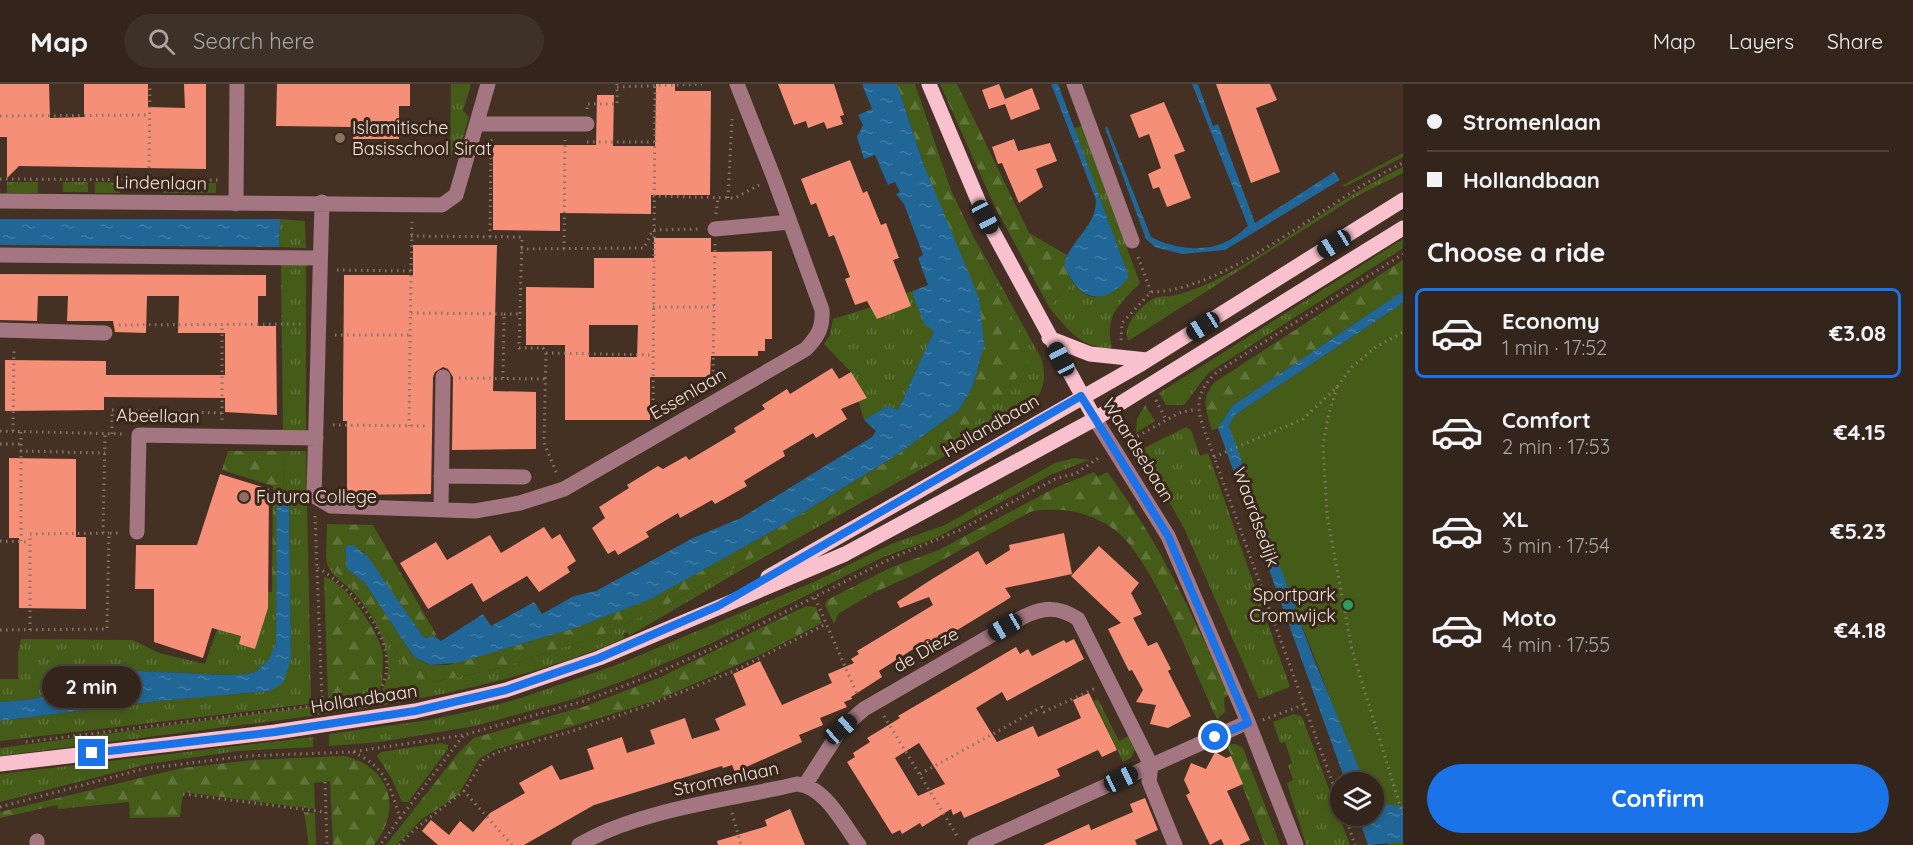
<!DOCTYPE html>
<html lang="en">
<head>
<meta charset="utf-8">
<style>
  :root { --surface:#33251b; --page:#3e3128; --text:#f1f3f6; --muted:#a9a5a3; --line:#4e423a; --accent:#1a73e8 }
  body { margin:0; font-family:Quicksand,sans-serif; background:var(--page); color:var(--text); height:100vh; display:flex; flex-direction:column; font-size:22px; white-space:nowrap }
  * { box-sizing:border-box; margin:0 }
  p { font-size:20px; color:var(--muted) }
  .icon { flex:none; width:33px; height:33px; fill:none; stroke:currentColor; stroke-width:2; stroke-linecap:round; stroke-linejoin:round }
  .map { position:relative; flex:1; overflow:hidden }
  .details { display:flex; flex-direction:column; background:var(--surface); width:510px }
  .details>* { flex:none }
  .banner { display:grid; align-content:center; height:132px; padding:0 24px; background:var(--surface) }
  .tools { position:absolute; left:1330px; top:688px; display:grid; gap:12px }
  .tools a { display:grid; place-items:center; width:54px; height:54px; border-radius:50%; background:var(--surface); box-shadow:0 3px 9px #0003,0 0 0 2px var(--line); font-size:30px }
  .end { position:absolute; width:27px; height:27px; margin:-14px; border:8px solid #1a73e8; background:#fff; box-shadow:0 0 0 3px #fff }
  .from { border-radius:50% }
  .bubble { position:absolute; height:42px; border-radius:21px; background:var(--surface); box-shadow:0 3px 9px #0003,0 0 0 2px var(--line); font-size:20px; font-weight:800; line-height:42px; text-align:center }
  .car { position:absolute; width:18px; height:36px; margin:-18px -9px; border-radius:8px; box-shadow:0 0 4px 2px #0007; background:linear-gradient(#222 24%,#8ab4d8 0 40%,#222 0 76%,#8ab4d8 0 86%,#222 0) }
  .banner b { display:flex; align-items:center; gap:21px; height:57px; font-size:22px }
  .banner b+b { border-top:2px solid var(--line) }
  .banner i { width:15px; height:15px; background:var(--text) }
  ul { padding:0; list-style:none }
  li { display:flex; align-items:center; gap:18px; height:90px; margin:0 12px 9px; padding:0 12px; border:3px solid transparent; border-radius:9px }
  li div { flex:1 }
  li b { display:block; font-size:22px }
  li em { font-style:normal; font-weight:800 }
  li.on { border-color:var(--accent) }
  li>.icon { width:54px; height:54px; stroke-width:1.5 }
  h2 { padding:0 24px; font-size:27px; line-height:72px }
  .button { display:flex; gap:12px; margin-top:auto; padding:12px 24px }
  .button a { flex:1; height:69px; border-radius:36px; background:var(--accent); color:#fff; font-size:24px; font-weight:800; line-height:69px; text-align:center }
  header { display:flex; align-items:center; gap:36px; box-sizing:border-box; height:84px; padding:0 30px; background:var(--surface); border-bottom:2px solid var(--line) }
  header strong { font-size:28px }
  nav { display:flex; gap:33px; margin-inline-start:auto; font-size:21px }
  .search { width:420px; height:54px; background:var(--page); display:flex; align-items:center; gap:15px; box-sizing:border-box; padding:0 21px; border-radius:33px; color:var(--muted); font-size:22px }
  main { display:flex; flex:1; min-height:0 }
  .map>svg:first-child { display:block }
  .grass { fill:url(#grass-tufts) }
  .forest { fill:url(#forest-firs) }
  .pitch { fill:#455c19 }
  .water { fill:url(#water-ripples) }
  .building { fill:#f58f78; fill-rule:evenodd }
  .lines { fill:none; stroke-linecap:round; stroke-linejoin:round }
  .path { stroke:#86756a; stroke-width:3; stroke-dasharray:1.5 4.5; stroke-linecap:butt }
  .minor { stroke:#a37681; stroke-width:15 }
  .major { stroke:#f9c1ce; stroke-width:15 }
  .route { stroke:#1a73e8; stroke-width:8 }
  .education-dot { fill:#8d6e63; stroke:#3a271b; stroke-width:2 }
  .leisure-dot { fill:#2e9e5b; stroke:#3a271b; stroke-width:2 }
  .labels { text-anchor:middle; stroke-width:6; stroke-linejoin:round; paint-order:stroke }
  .poi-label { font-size:18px; fill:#f0e3db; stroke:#3a271b; text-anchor:start }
  .street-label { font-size:18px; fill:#f0e3db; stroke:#3a271b }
</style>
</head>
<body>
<header>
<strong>Map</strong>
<div class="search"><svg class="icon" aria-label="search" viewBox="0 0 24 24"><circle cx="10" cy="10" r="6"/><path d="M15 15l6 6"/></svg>Search here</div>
<nav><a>Map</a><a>Layers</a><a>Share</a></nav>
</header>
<main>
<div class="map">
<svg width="1403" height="761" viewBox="0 0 1403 761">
  <defs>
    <pattern id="grass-tufts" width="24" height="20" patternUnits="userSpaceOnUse" patternTransform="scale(1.5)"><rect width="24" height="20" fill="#455c19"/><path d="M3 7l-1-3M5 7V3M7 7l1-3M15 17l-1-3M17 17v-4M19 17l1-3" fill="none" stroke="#60733a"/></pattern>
    <pattern id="forest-firs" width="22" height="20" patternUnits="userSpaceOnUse" patternTransform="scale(1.5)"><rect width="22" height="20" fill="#455c19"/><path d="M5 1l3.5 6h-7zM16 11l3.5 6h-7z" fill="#60733a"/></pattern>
    <pattern id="water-ripples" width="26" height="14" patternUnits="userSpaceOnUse" patternTransform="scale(1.5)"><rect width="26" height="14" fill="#206697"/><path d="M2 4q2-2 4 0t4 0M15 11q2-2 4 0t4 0" fill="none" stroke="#417ca5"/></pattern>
  </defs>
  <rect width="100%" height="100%" fill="#443124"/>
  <!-- grass -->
  <path class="grass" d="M451,0H471L463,27L469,33L458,71H450Z
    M1082,42L1140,199C1119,221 1104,231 1112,264C1081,265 1067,245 1049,223L1073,198C1093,226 1109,209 1129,193L1074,44Z
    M1403,69V73L1344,103L1343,101Z
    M1403,83V89L1355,113L1128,257C1122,243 1138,225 1150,217C1157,211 1163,213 1172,212C1191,208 1213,198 1231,188C1290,155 1342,112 1403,83Z
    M7,98H38V109H7Z
    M63,98H88V108H63Z
    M95,98L120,99V109H95Z
    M163,99H216V109H163Z
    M280,135L305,137L306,164L279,163Z
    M974,153L1041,274C1049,296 1041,317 1021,329L1018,325L1014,327L1016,332L743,485L629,552L627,548L623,550L625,554C504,606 378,624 249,640C166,651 83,661 0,672V664L377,614C403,583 378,535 354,509C343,497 328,491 326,474L337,489L356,506L408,585L433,598L497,585L604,550L670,519L906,390L957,358L1025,283L1022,255Z
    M1403,155V164L1208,289L1184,321H1166L1159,309Z
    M281,181H306V349H283Z
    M913,207V211L934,247L898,326L887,322L864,336L858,315L866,314L851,288L824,260L830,251L833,235L872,223L877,235L906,209Z
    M1145,321L1155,337L1136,349L1137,335Z
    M1186,343L1191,346L1200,372L1208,369L1290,603L1259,615L1184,444L1140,366Z
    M283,367H306L311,616C352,614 374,613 383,570L382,600L374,612L0,657V637L159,617L270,607L291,575L289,415L284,409Z
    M1075,374L1089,376L1050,391L936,454L883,473L714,558L633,593L577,614L475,642L380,658L329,662V650L429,636L476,626L521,614L619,580L816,497L891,460L945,441L1055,379Z
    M251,508H277L276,560L269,575L258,586L249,590L227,591L137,587L121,583L106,584L48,610L33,615L0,618V595H18V569L21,555L133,556L159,569L205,580L218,543Z
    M1098,615L1119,657L1131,651L1136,663L1131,674L1123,678L1094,617Z
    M1294,630L1302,633L1350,761H1306L1287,699L1293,696L1288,681L1292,679L1285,658L1280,659L1273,638Z
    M313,653V663L237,667L148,680L0,718V690Z
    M441,659L448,661V665L408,718H402L392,695L377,672L381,668Z"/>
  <!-- forest -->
  <path class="forest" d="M897,0H915L951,106L1030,271L1025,283L1010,302L957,358L906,390L670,519L604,550L497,585L433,598L417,593L408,585L356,506L337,489L326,474L327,440L373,441L437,552L424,554L362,466L346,484L365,499L414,573L429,581H448L575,544L651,515L783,441L895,372L959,326L973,302L984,261Z
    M940,0H957L1029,149L1067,171V188L1073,198L1049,223L995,123Z
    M1403,176V207L1232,322L1218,344L1212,346C1206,327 1200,314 1215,298Z
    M228,367H283L284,409L277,417V508L272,509L273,402L222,386Z
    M1094,388L1098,393L1107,388C1159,456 1194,534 1229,611L1224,614L1225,628L1217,635C1191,580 1167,510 1130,461C1108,432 1064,420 1030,428L920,488L873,509L838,530L834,540L825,521L827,516L892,483L939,466L1055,404Z
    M324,493C344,495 383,553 383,572C383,581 378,595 371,601C360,612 343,612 328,615Z
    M806,522L816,523L822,539L762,570L655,617L494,666L479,675L458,711L422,735L396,761H386L459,668L474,654L586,622L661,593Z
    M1236,660L1243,664L1280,761H1265L1227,661Z
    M344,672C390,683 403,724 374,761H333L330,697L314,699L315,725L183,708L180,733L130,734L129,718L58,725L57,721L0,734V728L182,684L253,676Z
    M304,728L315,729L316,761H309Z"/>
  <!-- pitch -->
  <path class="pitch" d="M1403,219V761H1388L1374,726V699H1363L1274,469L1228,342L1235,331Z"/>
  <!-- water -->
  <path class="water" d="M862,0H897L923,79L979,214L984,261L973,302L959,326L895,372L783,441L651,515L575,544L457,579L430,581L414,573L365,499L346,484V462L353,461L368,473L424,554L434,552L441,557L483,530L491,542L534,518L542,530L574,512L596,507L693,454L741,434L872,353L876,347L864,336L887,322L898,326L934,247L925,241L913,211V207L928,201L918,174L923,171L904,120L896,110L900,108L895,98L888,101L875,71L864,75L857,53L863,41L858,31L872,25Z
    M1051,0H1058L1129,193C1103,224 1079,217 1064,181C1071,154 1096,144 1096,116Z
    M1192,0H1198L1213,42L1218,40L1255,139L1334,88L1340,96L1225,166L1182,170L1155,163L1146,155L1105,44L1107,42L1151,153C1171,164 1204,169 1225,158C1233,155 1241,148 1248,142Z
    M0,135H280L279,163L0,161Z
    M1403,207V219L1235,331L1229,342L1313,573L1365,699H1346L1218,344L1232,322Z
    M283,409L289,415L291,575L283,599L270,607L159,617L0,637V618L33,615L48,610L106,584L121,582L137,587L227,591L249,590L258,586L269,575L276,559L277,417Z
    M1374,714L1379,720L1403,722V758L1368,761L1358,732H1374Z"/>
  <!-- building -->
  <path class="building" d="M0,0H49L50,34L84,33V0H148V23L185,24L184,0H206V85L19,82L7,94V53H0Z
    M277,0H410V22H399V55H353V43L276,42Z
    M656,0H675V7H711L710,111H651V130L560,129V147L493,146V61H596L597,11H614L613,62H655Z
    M778,0H834L844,31L840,32L843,40L827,45L824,38L808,44L806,37L794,41Z
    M999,0L1005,15L1032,4L1040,25L1011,36L1005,20L989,25L982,6Z
    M1216,0H1270L1277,16L1256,24L1280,88L1251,99Z
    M1164,18L1185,67L1174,71L1191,114L1167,123L1159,103L1153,105L1148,90L1161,84L1149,50L1139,54L1130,31Z
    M1014,55L1018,67L1050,59L1057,77L1036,85L1043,103L1019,119L1002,79L998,80L992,63Z
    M850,76L863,109L867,107L881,141L886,139L899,174L893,176L911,222L877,235L867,217L855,221L845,195L850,193L834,151L829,153L816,119L811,121L801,95Z
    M654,154H711V168L772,167V255H765V267H758V272H711L710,293H650V336H565V261H526V203L594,204V174H654ZM589,241H638L637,273H589Z
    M413,161H497L493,307L536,308V365L452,366L453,293L448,285L443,283L435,288L433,293L431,410L347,411V337H343V319L344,191H413Z
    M0,190L266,191V212H258V242H276L277,331L225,328V314L104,313V326L5,327V276L106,277V291H225V249H178L179,212H147L146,249L115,248L113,237H67L68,212H38L37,237L0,236Z
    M832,284L839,295L851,288L867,314L841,325L847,335L816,354L813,349L783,367L785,372L744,397L747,402L715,420L712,416L680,434L678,429L646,448L649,453L618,471L615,466L608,470L592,444L605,434L599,423L629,404L627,401L658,382L663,385L686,372L689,376L736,348L734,344L765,325L762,321L773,314L787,305L790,310Z
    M9,374L76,375V453H86V525L19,524V454H9Z
    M220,390L269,405L268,524L255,565L239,560L241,552L212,544L203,574L154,558V505H135L136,461H197Z
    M544,443L552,455L560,450L576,477L567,483L570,488L539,508L527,492L483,518L472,499L428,525L400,479L436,458L447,476L490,451L501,469Z
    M1064,449L1072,490L1005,504L1011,513L1005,517L926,565H920L918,562L879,587L882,593L851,613L852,615L844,618L847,623L820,634L823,641L799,651L802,658L735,688L732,681L723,684L722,682L594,721L524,761H438L422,747L431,736L449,751L460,737L473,748L490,729L525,709L519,699L552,681L560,696L594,685L587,665L622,653L627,669L655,660L650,646L685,634L692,655L720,646L715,635L746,621L733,590L760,577L782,621L832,599L828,590L854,579L851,575L859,570L857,567L933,521L929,513L900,524L897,518L929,497L978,467L986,481L1010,466L1009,461Z
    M1099,462L1139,499L1131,509L1142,530L1133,534L1148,562L1157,558L1171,585L1168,587L1191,632L1168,644L1150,640L1156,621L1136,618L1143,606L1132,586L1129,587L1108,545L1121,539L1071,492Z
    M1074,555L1084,575L1007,617L1002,608L976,624L997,658L1033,642L1038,653L1081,634L1073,616L1089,609L1117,666L1102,673L1098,666L1057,685L1060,692L964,734L961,727L953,731L951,725L922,743L920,739L902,750L900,746L892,750L847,678L855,673L853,669L870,658L867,654L900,634L898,632L1016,563L1020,570L1028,565L1032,572L1064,556L1066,559ZM919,659L945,700L918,712L895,674Z
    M1215,668L1226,674L1231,672L1243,700L1227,707L1250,756L1239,761H1224L1221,755L1210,761L1186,711L1190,709L1184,696L1191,679L1206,685Z
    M1145,714L1158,746L1135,756L1137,761H1043L1089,740L1091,746L1133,728L1130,720Z
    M790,725L805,761H718L717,757L767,742L765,736Z"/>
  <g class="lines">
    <!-- path -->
    <path class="path" d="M617,3L702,0
      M587,25V20H617V0
      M0,32L150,31
      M587,58H654
      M0,95L220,96
      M149,96L150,0
      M653,112L735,114L759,101
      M728,114L732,35
      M716,130L718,114
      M411,152L522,153L519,264H543L546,269L544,359L557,390
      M490,153L491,55
      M715,160L713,291L717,297
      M521,165L644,164L653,146L700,145
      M564,165L565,56
      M1138,173L1151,208
      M337,186L411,187L409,342
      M411,187L412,138
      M653,223H714
      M411,229L504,230L503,294
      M504,230H520
      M119,241L301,240
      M335,251H410
      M1121,256L1122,239L1151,208C1229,207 1330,113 1403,79
      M546,269L652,271
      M459,294L545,295
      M1337,303L1328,333L1323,362L1327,431L1352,566L1403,731
      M1156,316L1166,336
      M653,334L655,2
      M222,336V240
      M333,341L425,342
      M0,347L122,350
      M13,347L14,263
      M21,348V457
      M112,350V326L222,329
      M1127,358L1179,329L1197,325
      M0,360H20
      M20,367L105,369
      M1214,373L1303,335L1337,303L1352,283L1376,263L1403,248
      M315,432L322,614
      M103,449L105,350
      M0,457L30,458
      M815,514L857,610
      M0,546L107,545L109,449H120
      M30,546V450L109,449
      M884,632L959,755
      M1263,636L1303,621
      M26,658L375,614C411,568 357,507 318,484
      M353,668C386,683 390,703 400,734L380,761
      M920,690L1042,623L1044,628L1096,604
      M325,698L327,761
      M183,710L326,728
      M1341,722L1214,373C1203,338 1185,317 1217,288L1403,170
      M0,723L143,685L245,672L351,668L464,651L584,617L655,590L713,564L894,473L960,446L1057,394L1075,390L1100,373
      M732,729L741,761
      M1345,732L1355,761
      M400,734L463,652
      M399,761L415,745L464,707
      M512,761L464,707L484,675L498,668L576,646L649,621L734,587L826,540"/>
    <!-- minor -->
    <path class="minor" d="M1074,0L1132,157
      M478,40H587
      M0,117L442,121L456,111L488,0
      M322,118L314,412L331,422L475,427L520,419L564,405L806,265C818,252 823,244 822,226L774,94L737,0
      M236,120L237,0
      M715,145L790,138
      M0,171L320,174
      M0,246L105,249
      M1095,335L1168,452L1248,638L1296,761
      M441,392L524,393
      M441,424L443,293
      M137,448L139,351L316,354
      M805,701L841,645L864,625L1023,533C1044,523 1058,522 1078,535L1151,681L1149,697L1175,761
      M37,757V761
      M579,761C637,726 729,716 797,700C825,702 843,740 859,761
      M975,761L1248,638"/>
    <!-- major -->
    <path class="major" d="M929,0L985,133L1095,335
      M1049,254L1090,270L1147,276
      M768,493L1141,280L1403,116
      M0,680L275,648L415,627L506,606L599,574L845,470L1095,335L1403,144"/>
  </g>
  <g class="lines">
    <!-- route -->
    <path class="route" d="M92,669L275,648L415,627L506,606L599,574L718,522L1081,312L1168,452L1248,639L1215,653"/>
  </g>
  <!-- markers -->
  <g class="education-dot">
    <circle cx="340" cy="54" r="6"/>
    <circle cx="244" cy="413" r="6"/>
  </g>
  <circle class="leisure-dot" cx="1348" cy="521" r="6"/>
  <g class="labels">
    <!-- poi labels -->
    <g class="poi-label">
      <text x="352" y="50">Islamitische<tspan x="352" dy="21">Basisschool Sirat</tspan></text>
      <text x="256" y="419">Futura College</text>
      <text x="1336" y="517" text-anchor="end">Sportpark<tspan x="1336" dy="21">Cromwijck</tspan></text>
    </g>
    <!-- street labels -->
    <g class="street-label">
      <text transform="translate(161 99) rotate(1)" y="6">Lindenlaan</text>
      <text transform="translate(688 310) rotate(-30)" y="6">Essenlaan</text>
      <text transform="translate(158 332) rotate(1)" y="6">Abeellaan</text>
      <text transform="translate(991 342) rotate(-30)" y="6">Hollandbaan</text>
      <text transform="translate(1138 366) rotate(58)" y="6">Waardsebaan</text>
      <text transform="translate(1256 433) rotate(70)" y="6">Waardsedijk</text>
      <text transform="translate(926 566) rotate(-30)" y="6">de Dieze</text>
      <text transform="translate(364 615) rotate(-9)" y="6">Hollandbaan</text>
      <text transform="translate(726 695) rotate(-12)" y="6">Stromenlaan</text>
    </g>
  </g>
</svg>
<div class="tools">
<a><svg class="icon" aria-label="layers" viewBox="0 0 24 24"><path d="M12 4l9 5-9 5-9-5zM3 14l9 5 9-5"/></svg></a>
</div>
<i class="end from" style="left:1215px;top:653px"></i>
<i class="end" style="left:92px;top:669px"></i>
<div class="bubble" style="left:42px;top:582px;width:99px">2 min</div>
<i class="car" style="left:985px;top:133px;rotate:152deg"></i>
<i class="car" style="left:1334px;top:160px;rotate:238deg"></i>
<i class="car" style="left:1203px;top:242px;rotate:238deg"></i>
<i class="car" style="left:1061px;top:275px;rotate:332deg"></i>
<i class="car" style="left:1005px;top:543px;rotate:240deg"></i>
<i class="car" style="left:841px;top:645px;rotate:49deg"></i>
<i class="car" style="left:1121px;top:695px;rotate:65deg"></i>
</div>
<section class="details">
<div class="banner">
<b><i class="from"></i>Stromenlaan</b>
<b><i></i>Hollandbaan</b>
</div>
<h2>Choose a ride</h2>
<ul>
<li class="on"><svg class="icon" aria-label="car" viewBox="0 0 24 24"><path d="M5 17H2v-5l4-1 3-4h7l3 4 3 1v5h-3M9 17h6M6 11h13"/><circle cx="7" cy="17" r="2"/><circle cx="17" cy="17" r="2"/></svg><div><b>Economy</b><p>1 min · 17:52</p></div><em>€3.08</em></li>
<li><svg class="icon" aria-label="car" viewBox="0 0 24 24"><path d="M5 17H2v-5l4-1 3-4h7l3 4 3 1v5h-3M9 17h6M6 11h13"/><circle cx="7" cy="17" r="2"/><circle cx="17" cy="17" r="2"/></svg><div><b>Comfort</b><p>2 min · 17:53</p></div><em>€4.15</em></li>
<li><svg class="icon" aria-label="car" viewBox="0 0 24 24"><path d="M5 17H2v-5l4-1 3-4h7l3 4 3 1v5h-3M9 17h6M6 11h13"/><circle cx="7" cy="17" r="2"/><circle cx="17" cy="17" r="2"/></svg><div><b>XL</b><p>3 min · 17:54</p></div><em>€5.23</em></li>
<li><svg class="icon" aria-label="car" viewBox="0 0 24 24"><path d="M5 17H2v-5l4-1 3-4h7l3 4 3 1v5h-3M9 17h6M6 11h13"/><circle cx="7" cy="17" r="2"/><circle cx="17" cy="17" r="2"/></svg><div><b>Moto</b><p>4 min · 17:55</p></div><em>€4.18</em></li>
</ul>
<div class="button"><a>Confirm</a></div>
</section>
</main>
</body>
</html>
